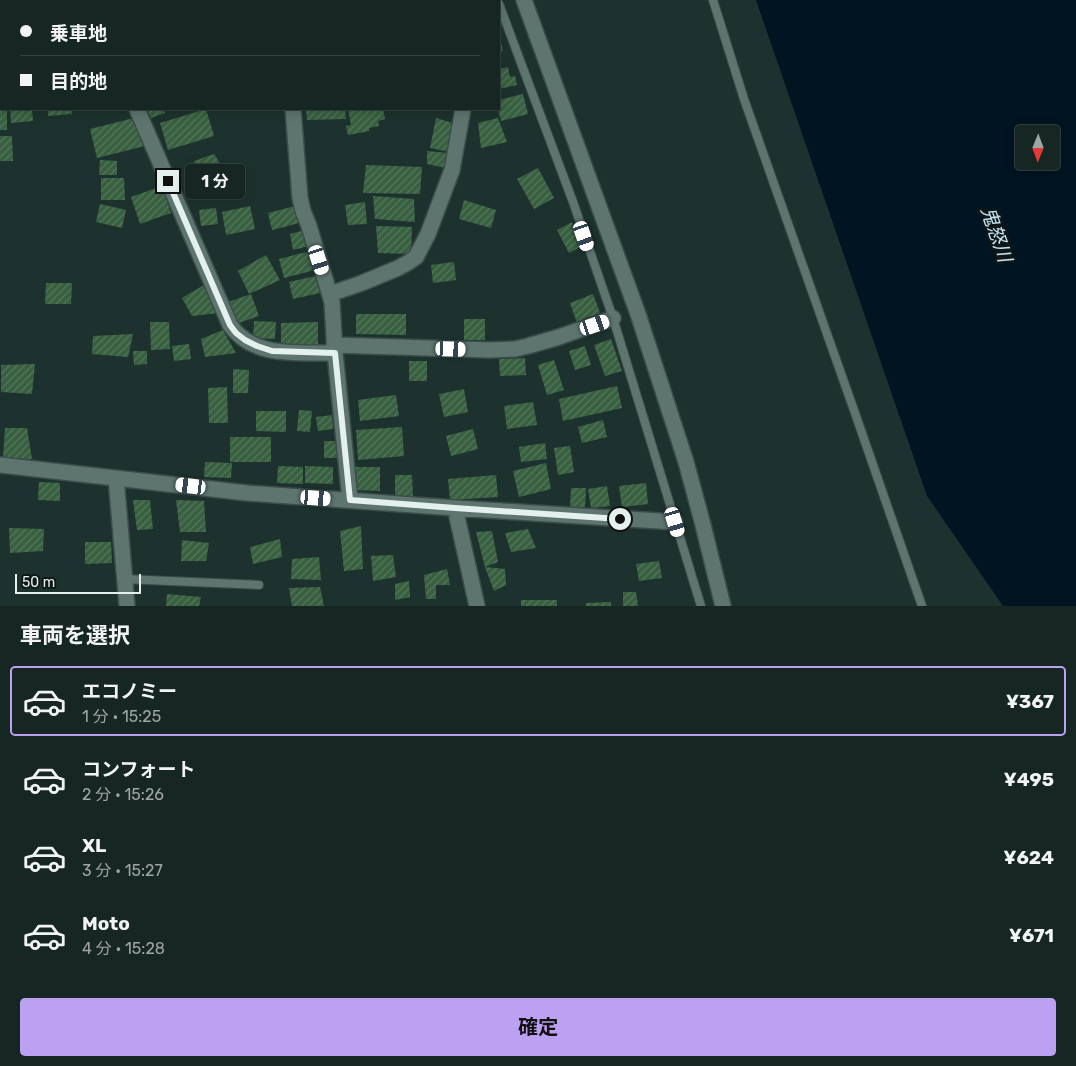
<!DOCTYPE html>
<html lang="ja">
<head>
<meta charset="utf-8">
<style>
  :root { --surface:#162622; --page:#23322f; --text:#f1f3f6; --muted:#9ea5a5; --line:#354340; --accent:#bca0f2 }
  body { margin:0; font-family:Rubik,"Noto Sans JP",sans-serif; background:var(--page); color:var(--text); height:100vh; display:flex; flex-direction:column; font-size:19px; white-space:nowrap }
  * { box-sizing:border-box; margin:0 }
  p { font-size:16px; color:var(--muted) }
  .icon { flex:none; width:28px; height:28px; fill:none; stroke:currentColor; stroke-width:2; stroke-linecap:round; stroke-linejoin:round }
  .map { position:relative; height:606px; overflow:hidden }
  .details { display:flex; flex-direction:column; background:var(--surface); flex:1 }
  .details>* { flex:none }
  .banner { position:absolute; left:0px; top:0px; width:500px; height:110px; box-shadow:0 2px 12px #0003,0 0 0 1px var(--line); display:grid; align-content:center; height:110px; padding:0 20px; background:var(--surface) }
  .needle { width:32px; rotate:181deg }
  .controls { position:absolute; left:1015px; top:125px; display:grid; gap:10px }
  .controls a { display:grid; place-items:center; width:45px; height:45px; border-radius:5px; background:var(--surface); box-shadow:0 2px 12px #0003,0 0 0 1px var(--line); font-size:25px }
  .scale { position:absolute; left:15px; bottom:12px; width:126px; box-sizing:border-box; padding-left:5px; border:2px solid #e4f0ed; border-top:0; font-size:14px; line-height:18px; white-space:nowrap; color:#e4f0ed; -webkit-text-stroke:4px #0f1816; paint-order:stroke }
  .end { position:absolute; width:22px; height:22px; margin:-11px; border:6px solid #e4f0ed; background:#111; box-shadow:0 0 0 2px #111 }
  .from { border-radius:50% }
  .bubble { position:absolute; height:35px; border-radius:5px; background:var(--surface); box-shadow:0 2px 12px #0003,0 0 0 1px var(--line); font-size:16px; font-weight:700; line-height:35px; text-align:center }
  .car { position:absolute; width:15px; height:30px; margin:-15px -8px; border-radius:6px; box-shadow:0 0 4px 1px #0007; background:linear-gradient(#fff 24%,#345 0 40%,#fff 0 76%,#345 0 86%,#fff 0) }
  .banner b { display:flex; align-items:center; gap:18px; height:48px; font-size:19px }
  .banner b+b { border-top:1px solid var(--line) }
  .banner i { width:12px; height:12px; background:var(--text) }
  ul { padding:0; list-style:none }
  li { display:flex; align-items:center; gap:15px; height:70px; margin:0 10px 8px; padding:0 10px; border:2px solid transparent; border-radius:5px }
  li div { flex:1 }
  li b { display:block; font-size:19px }
  li em { font-style:normal; font-weight:700 }
  li.selected { border-color:var(--accent) }
  li>.icon { width:45px; height:45px; stroke-width:1.5 }
  h2 { padding:0 20px; font-size:22px; line-height:60px }
  .action { display:flex; gap:10px; margin-top:auto; padding:10px 20px }
  .action a { flex:1; height:58px; border-radius:5px; background:var(--accent); color:#111; font-size:20px; font-weight:700; line-height:58px; text-align:center }
  .map>svg:first-child { display:block }
  .water { fill:#001422; fill-rule:evenodd }
  .building { fill:url(#building-hatch) }
  .lines { fill:none; stroke-linecap:round; stroke-linejoin:round }
  .lane-casing { stroke:#3b4d4a; stroke-width:10 }
  .street-casing { stroke:#3b4d4a; stroke-width:18 }
  .lane { stroke:#5e756f; stroke-width:8 }
  .street { stroke:#5e756f; stroke-width:15 }
  .route { stroke:#e4f0ed; stroke-width:6 }
  .labels { text-anchor:middle; stroke-width:5; stroke-linejoin:round; paint-order:stroke }
  .water-label { font-size:19px; font-style:italic; fill:#c6e2f5; stroke:#0f1816 }
</style>
</head>
<body>
<div class="map">
<svg width="1076" height="606" viewBox="0 0 1076 606">
  <defs>
    <pattern id="building-hatch" width="6" height="6" patternUnits="userSpaceOnUse" patternTransform="scale(1.25)"><rect width="6" height="6" fill="#386040"/><path d="M-1 1l2-2M0 6l6-6M5 7l2-2" fill="none" stroke="#55775c"/></pattern>
  </defs>
  <rect width="100%" height="100%" fill="#1d322e"/>
  <!-- water -->
  <path class="water" d="M756,0H1076V606H1003L927,496ZM1024,134H1051V161H1024Z"/>
  <!-- building -->
  <path class="building" d="M499,35L503,51L499,52Z
    M508,67L510,77L515,76L517,85L499,89V69Z
    M523,94L528,114L501,121L498,109L499,100Z
    M0,109H7V130H0Z
    M10,109H32L33,121L11,123Z
    M48,109H72V114L48,116Z
    M147,109H163L165,113L151,118Z
    M206,109L214,136L168,150L160,123Z
    M306,109H345L346,119L307,120Z
    M348,109H383L385,119L378,121L379,126L369,128L370,131L348,135L346,126L351,125Z
    M138,117L145,146L97,158L90,129Z
    M436,118L456,124L450,152L430,148Z
    M498,118L507,142L481,148L478,123Z
    M0,136H12L13,161H0Z
    M427,151L448,153L446,168L427,164Z
    M214,154L223,168L195,175L194,161Z
    M100,160L117,161V175H99Z
    M366,165L422,167L420,194L363,193Z
    M538,168L554,198L534,209L517,179Z
    M101,178H124L125,200H101Z
    M162,186L171,213L140,224L131,197Z
    M373,196L414,199L415,222L375,219Z
    M464,200L496,210L491,228L459,219Z
    M365,202L367,224L348,225L345,205Z
    M100,204L126,210L122,228L96,222Z
    M299,205L303,222L272,230L268,213Z
    M250,206L255,229L226,235L222,212Z
    M216,208L218,224L201,226L199,210Z
    M572,222L584,245L569,253L557,230Z
    M376,226L412,227L411,254L378,253Z
    M305,230L309,246L293,250L290,234Z
    M310,251L315,270L284,278L279,259Z
    M266,255L280,280L249,294L238,271Z
    M454,262L456,280L433,283L431,265Z
    M316,276L320,293L293,299L289,282Z
    M46,283H72L71,304H45Z
    M204,285L219,313L192,316L182,298Z
    M251,294L259,316L236,324L228,302Z
    M593,294L601,315L577,323L570,303Z
    M356,314H406V335L356,334Z
    M464,319H485V340H464Z
    M254,321L276,322L275,339L253,338Z
    M150,322H169L170,349L151,350Z
    M318,322V344H281V323Z
    M223,330L236,353L205,357L201,339Z
    M133,334L128,357L92,354L93,336Z
    M611,339L622,371L605,376L594,345Z
    M189,344L191,359L174,361L172,346Z
    M585,346L591,365L575,370L569,351Z
    M133,351H147V364L134,365Z
    M525,358L526,375L500,376L499,359Z
    M554,360L564,390L547,395L538,365Z
    M409,361H427V381H409Z
    M35,364L32,394L1,392V365Z
    M233,369L249,370L248,393H233Z
    M617,386L622,408L563,421L559,399Z
    M227,387L228,423H209L208,388Z
    M464,389L468,412L444,417L439,394Z
    M396,395L399,416L360,421L358,400Z
    M533,402L537,425L507,429L504,406Z
    M299,410L312,411L310,432L297,431Z
    M256,411H286V432L256,431Z
    M332,415L333,429L318,431L316,417Z
    M603,420L607,437L582,443L578,427Z
    M402,427L404,456L358,460L356,430Z
    M5,428H27L32,459L3,458Z
    M473,429L478,449L451,456L446,436Z
    M230,437H271V462H230Z
    M324,441H337V458H324Z
    M545,443L547,459L521,462L519,447Z
    M570,446L574,472L558,475L554,448Z
    M205,462L232,463L231,478L204,477Z
    M546,463L551,489L519,497L513,471Z
    M278,466L303,467V484L277,483Z
    M305,466L333,467V484L305,483Z
    M355,467H380V491L355,490Z
    M395,475H412L413,496H395Z
    M496,475L498,497L450,500L448,479Z
    M39,482L60,483V501L38,500Z
    M646,483L648,504L622,507L619,486Z
    M607,486L610,506L591,508L588,489Z
    M571,488H586L585,507H570Z
    M133,500H150L153,529L137,530Z
    M176,500L204,501L206,532H180Z
    M361,526L363,569L344,571L340,531Z
    M9,528L44,529L43,551L10,553Z
    M528,529L536,548L511,552L505,533Z
    M492,531L498,562L485,567L505,569L506,585L494,591L485,567L476,532Z
    M280,539L282,557L253,564L250,547Z
    M182,540L209,543L206,561H181Z
    M85,542H111L112,563L85,564Z
    M393,555L396,577L373,581L371,556Z
    M319,557L321,580L291,579L292,559Z
    M659,561L662,578L639,581L636,564Z
    M447,569L450,585H436V599H426L424,575Z
    M409,581L410,597L395,600V584Z
    M320,587L324,606H292L289,588Z
    M623,592H636L638,606H623Z
    M167,594L201,597L199,606H166Z
    M521,600H557V606H521Z
    M611,602V606H586V603Z"/>
  <g class="lines">
    <defs>
      <path id="lane" d="M395,0V1
        M713,0L744,99L855,413L922,606
        M499,4L573,202L613,318L701,606
        M124,579L259,585"/>
      <path id="street" d="M288,0V1
        M524,0L638,314L686,462L702,521L723,606
        M275,1L276,0
        M473,1V0
        M0,24H1
        M137,109L230,325C254,359 298,352 335,353
        M293,109L300,198L303,211L309,226L332,302L335,353L350,500
        M330,294L362,283L398,268L409,262L416,257L428,234L452,170L463,109
        M334,345L490,350L515,349L528,346L559,337L613,318
        M0,465L247,493L455,508L675,522
        M116,478L127,606
        M455,508L477,606"/>
    </defs>
    <!-- lane casing -->
    <use href="#lane" class="lane-casing"/>
    <!-- street casing -->
    <use href="#street" class="street-casing"/>
    <!-- lane -->
    <use href="#lane" class="lane"/>
    <!-- street -->
    <use href="#street" class="street"/>
  </g>
  <g class="lines">
    <!-- route -->
    <path class="route" d="M168,181L230,325L236,333L245,340L257,346L272,351L335,353L350,500L455,508L620,519"/>
  </g>
  <g class="labels">
    <!-- water labels -->
    <g class="water-label">
      <text transform="translate(997 234) rotate(71)" y="7">鬼怒川</text>
    </g>
  </g>
</svg>
<div class="controls">
<a><svg class="needle" viewBox="-14 -14 28 28"><path d="M0-13l5 13h-10z" fill="#e53935"/><path d="M0 13l5-13h-10z" fill="#9ea5a5"/></svg></a>
</div>
<div class="scale">50 m</div>
<i class="end from" style="left:620px;top:519px"></i>
<i class="end" style="left:168px;top:181px"></i>
<div class="bubble" style="left:185px;top:164px;width:60px">1 分</div>
<i class="car" style="left:584px;top:236px;rotate:161deg"></i>
<i class="car" style="left:319px;top:260px;rotate:162deg"></i>
<i class="car" style="left:595px;top:325px;rotate:71deg"></i>
<i class="car" style="left:451px;top:349px;rotate:92deg"></i>
<i class="car" style="left:191px;top:486px;rotate:277deg"></i>
<i class="car" style="left:316px;top:498px;rotate:94deg"></i>
<i class="car" style="left:675px;top:522px;rotate:163deg"></i>
<div class="banner">
<b><i class="from"></i>乗車地</b>
<b><i></i>目的地</b>
</div>
</div>
<section class="details">
<h2>車両を選択</h2>
<ul>
<li class="selected"><svg class="icon" aria-label="car" viewBox="0 0 24 24"><path d="M5 17H2v-5l4-1 3-4h7l3 4 3 1v5h-3M9 17h6M6 11h13"/><circle cx="7" cy="17" r="2"/><circle cx="17" cy="17" r="2"/></svg><div><b>エコノミー</b><p>1 分 · 15:25</p></div><em>¥367</em></li>
<li><svg class="icon" aria-label="car" viewBox="0 0 24 24"><path d="M5 17H2v-5l4-1 3-4h7l3 4 3 1v5h-3M9 17h6M6 11h13"/><circle cx="7" cy="17" r="2"/><circle cx="17" cy="17" r="2"/></svg><div><b>コンフォート</b><p>2 分 · 15:26</p></div><em>¥495</em></li>
<li><svg class="icon" aria-label="car" viewBox="0 0 24 24"><path d="M5 17H2v-5l4-1 3-4h7l3 4 3 1v5h-3M9 17h6M6 11h13"/><circle cx="7" cy="17" r="2"/><circle cx="17" cy="17" r="2"/></svg><div><b>XL</b><p>3 分 · 15:27</p></div><em>¥624</em></li>
<li><svg class="icon" aria-label="car" viewBox="0 0 24 24"><path d="M5 17H2v-5l4-1 3-4h7l3 4 3 1v5h-3M9 17h6M6 11h13"/><circle cx="7" cy="17" r="2"/><circle cx="17" cy="17" r="2"/></svg><div><b>Moto</b><p>4 分 · 15:28</p></div><em>¥671</em></li>
</ul>
<div class="action"><a>確定</a></div>
</section>
</body>
</html>
